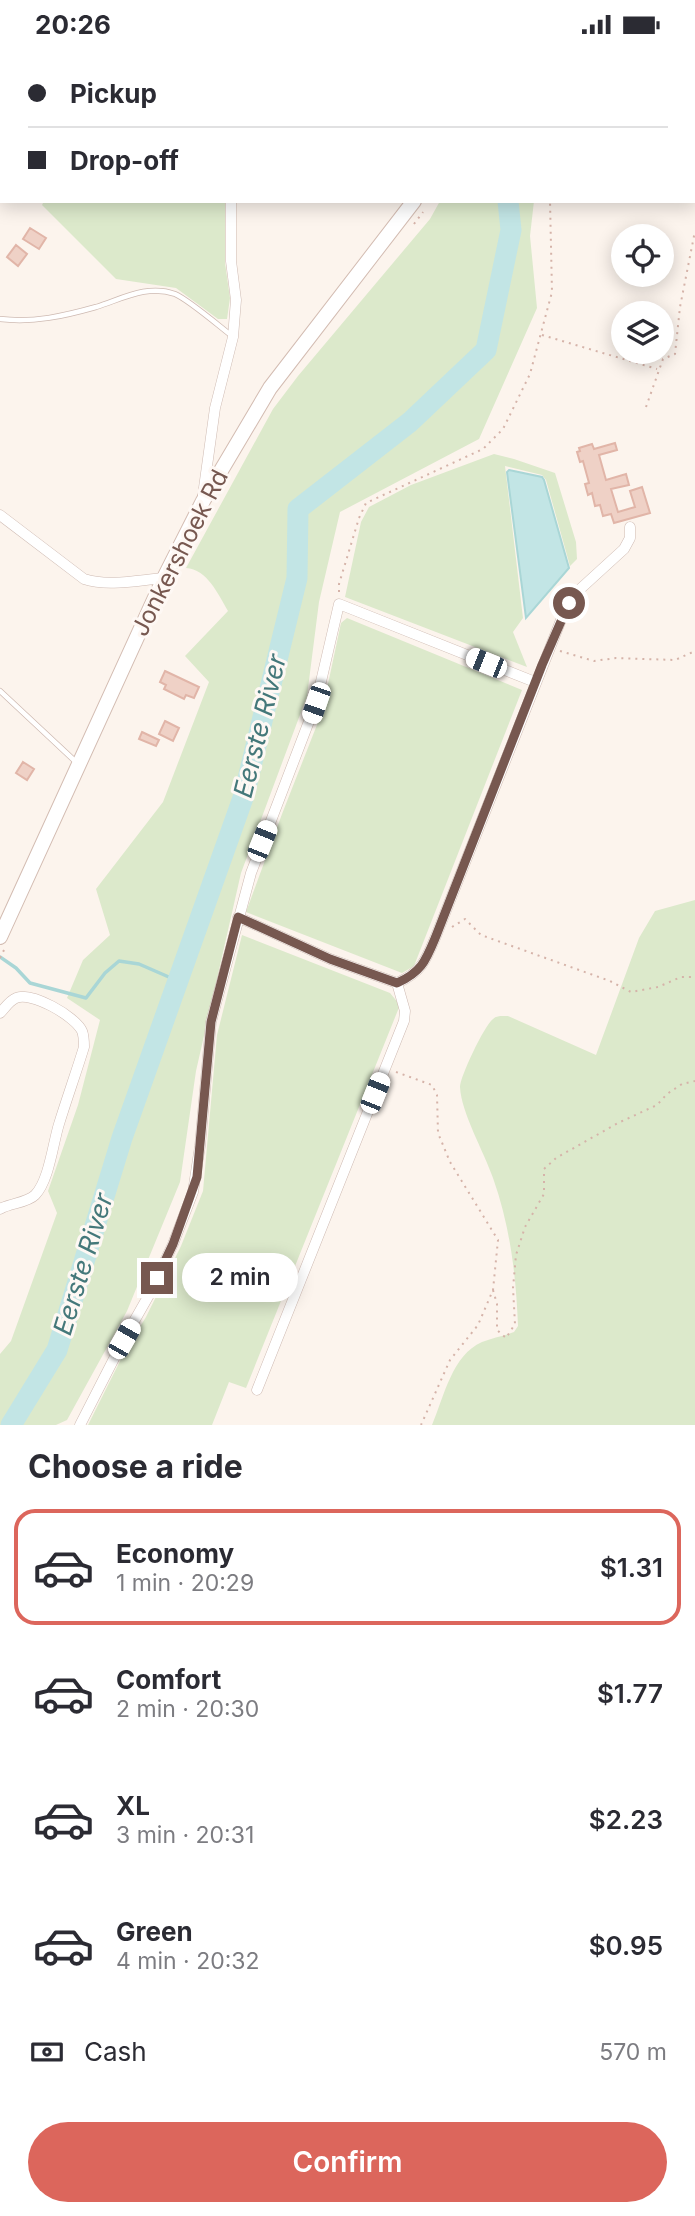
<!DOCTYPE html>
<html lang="en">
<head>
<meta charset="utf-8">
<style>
  :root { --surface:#fff; --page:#f2f2f3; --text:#2b2b33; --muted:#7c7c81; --line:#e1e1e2; --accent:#dc665c }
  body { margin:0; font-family:Inter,sans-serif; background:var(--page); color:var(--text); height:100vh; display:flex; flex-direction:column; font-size:26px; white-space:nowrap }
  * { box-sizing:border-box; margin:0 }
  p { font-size:23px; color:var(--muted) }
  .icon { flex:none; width:38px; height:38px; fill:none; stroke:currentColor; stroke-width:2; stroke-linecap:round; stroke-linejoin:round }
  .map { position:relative; height:1376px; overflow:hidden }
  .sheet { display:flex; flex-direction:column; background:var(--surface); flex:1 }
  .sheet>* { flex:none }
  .banner { position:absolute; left:0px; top:0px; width:696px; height:154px; box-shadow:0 4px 18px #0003; display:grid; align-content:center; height:154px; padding:0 28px; background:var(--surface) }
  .fabs { position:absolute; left:611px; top:175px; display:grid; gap:14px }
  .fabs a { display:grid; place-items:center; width:63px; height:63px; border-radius:50%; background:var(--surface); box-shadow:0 4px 18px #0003; font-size:35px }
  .end { position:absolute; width:32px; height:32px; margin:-16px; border:9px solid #775850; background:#fff; box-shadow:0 0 0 4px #fff }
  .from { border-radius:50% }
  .bubble { position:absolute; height:49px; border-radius:24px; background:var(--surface); box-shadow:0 4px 18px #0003; font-size:23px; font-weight:600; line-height:49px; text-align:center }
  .car { position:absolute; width:21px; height:42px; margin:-21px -10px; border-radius:9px; box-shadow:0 0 5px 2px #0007; background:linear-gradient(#fff 24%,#345 0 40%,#fff 0 76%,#345 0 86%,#fff 0) }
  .banner b { display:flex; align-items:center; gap:24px; height:66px; font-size:26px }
  .banner b+b { border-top:2px solid var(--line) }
  .banner i { width:18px; height:18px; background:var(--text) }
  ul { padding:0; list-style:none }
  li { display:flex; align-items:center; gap:21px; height:116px; margin:0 14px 10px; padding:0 14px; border:4px solid transparent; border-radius:21px }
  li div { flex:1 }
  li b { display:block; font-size:26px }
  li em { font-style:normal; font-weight:600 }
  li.current { border-color:var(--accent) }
  li>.icon { width:63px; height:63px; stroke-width:1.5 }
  h2 { padding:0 28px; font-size:32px; line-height:84px }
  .pay { display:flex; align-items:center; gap:18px; height:77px; padding:0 28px; font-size:26px }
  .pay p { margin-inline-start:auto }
  .primary-button { display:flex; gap:14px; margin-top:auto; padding:14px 28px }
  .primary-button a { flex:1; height:80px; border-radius:42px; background:var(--accent); color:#fff; font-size:28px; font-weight:600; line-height:80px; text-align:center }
  .status { display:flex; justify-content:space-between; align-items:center; height:49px; padding:0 35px; background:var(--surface); direction:ltr }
  .status svg { height:19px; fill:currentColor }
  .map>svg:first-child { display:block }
  .green { fill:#dce9cb }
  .water { fill:#c2e5e5; stroke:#a9d6d6; stroke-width:2 }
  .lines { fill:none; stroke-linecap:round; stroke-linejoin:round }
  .stream { stroke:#a9d6d6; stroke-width:3.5 }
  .river { stroke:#c2e5e5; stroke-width:21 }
  .building { fill:#efd1c6; stroke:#e1b5a8; stroke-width:2 }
  .lane-casing { stroke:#cebab2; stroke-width:6 }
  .street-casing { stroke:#cebab2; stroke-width:11 }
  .secondary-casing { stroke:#d3bcb2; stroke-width:16 }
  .path { stroke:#d5b3a9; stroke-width:2; stroke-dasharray:2 5; stroke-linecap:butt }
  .lane { stroke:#fff; stroke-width:4.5 }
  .street { stroke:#fff; stroke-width:10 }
  .secondary { stroke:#fff; stroke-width:14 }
  .route { stroke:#775850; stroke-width:9 }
  .labels { text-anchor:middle; stroke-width:6; stroke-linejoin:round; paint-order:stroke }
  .street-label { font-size:24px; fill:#775850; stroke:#fef8f4 }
  .water-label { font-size:26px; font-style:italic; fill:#44787a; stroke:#fef8f4 }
</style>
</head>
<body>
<div class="status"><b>20:26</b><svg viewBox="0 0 49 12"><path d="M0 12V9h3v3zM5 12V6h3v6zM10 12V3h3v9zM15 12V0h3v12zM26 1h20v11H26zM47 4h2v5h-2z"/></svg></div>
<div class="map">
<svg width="695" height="1376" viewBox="0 0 695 1376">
  <rect width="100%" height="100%" fill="#fcf4ed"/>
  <!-- green -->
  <path class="green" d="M44,152H225V214L230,249L227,270H218L176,239L116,230L42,156Z
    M440,152H534L530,187L537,259L479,390L340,463L319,553L307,647L241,824L196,1022L180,1133L127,1262L67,1371L56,1376H0V1305L11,1292L57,1164L48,1142L78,1056L100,971L67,949L83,911L110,886L96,840L163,753L209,633L185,607L228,562C218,545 207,520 186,519L273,360L298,327L430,170Z
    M494,405L514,410L555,424L576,493L577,510L570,517L546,431L542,426L505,417L523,569L513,583L527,618L345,548L361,473L369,458L411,436Z
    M347,569L522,641L414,917L402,924L246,863L282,765L322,663L341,574Z
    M695,851V1376H432C444,1348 452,1306 482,1293C492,1289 504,1287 514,1283L518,1277C516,1225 510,1177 493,1129C484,1103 461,1063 460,1038C460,1028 484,977 493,970C497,966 502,967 508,967L596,1006L639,889L655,862Z
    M242,886L390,944L400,956L246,1339L229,1333L212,1376H88L125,1302L146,1268L181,1197L203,1142L217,986Z"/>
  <!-- water -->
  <path class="water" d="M509,421L542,428L544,431L569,519L526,569L507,423Z"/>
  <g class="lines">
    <!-- stream -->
    <path class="stream" d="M0,908L16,919L30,934L86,949L105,924L119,912L139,915L178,932"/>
    <!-- river -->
    <path class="river" d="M497,0V2
      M11,1376L57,1301L122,1089L244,746L297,529L298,460L410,373L486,301L511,181L508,152"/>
  </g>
  <!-- building -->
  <path class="building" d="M30,179L46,189L39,200L23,190Z
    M16,196L27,205L18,217L7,208Z
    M615,394L617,401L599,406L606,431L626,425L629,436L611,440L618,463L635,458L630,442L642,438L650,464L614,474L611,465L603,467L600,456L595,457L592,444L588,446L585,435L589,434L583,412L580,413L577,403L580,402L579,399L592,395L594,400Z
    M165,622L199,638L194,649L186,646L184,650L164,640L166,636L160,633Z
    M165,672L179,679L173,692L159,685Z
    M142,683L159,691L156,697L139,690Z
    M23,713L34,720L27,731L16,724Z"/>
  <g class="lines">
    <defs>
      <path id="lane" d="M146,0L148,2
        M276,2V0
        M0,270C34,274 64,267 96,258C122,250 147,235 175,245C189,251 219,277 232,287
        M0,642L76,713"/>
      <path id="street" d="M203,446L215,359L233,288L236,251L231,212V152
        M0,466L84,530C108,538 139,531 164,529
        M238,868L330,910L397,934C422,923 426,911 436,887L563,566L578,542L624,500L630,489V478
        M0,964C5,959 9,952 16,949C31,942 75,967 82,982C84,987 84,992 84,998C76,1024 67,1049 59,1075C53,1094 49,1132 35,1146C27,1154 10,1154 0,1160
        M257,1341L404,972L405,962L397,934
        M80,1376L124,1290L149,1246L173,1195L193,1143L200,1097L211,973L251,824L316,654L339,555L535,633"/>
      <path id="secondary" d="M460,0V2
        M0,888L164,529L203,452L270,339L414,152"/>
    </defs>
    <!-- lane casing -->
    <use href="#lane" class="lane-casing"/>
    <!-- street casing -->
    <use href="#street" class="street-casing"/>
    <!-- secondary casing -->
    <use href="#secondary" class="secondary-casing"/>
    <!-- path -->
    <path class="path" d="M548,0V2
      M414,175L423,163
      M542,286L657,320
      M646,358L663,310L675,305L680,258L695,182
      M339,543V535L359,469L366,454L483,400L503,380L530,325L552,243L550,152
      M560,602L594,612L616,609L675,611L695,602
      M452,878L465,870L481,886L610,932L631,943L658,938L681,928H695
      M0,909L4,901
      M396,1023L432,1036L437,1046L438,1084L450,1113L498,1191L493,1241L478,1276L450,1311L421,1376
      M493,1241L497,1255V1281L506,1289L515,1275L513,1239L516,1206L525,1178L544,1145V1120L556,1109L618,1074L657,1056L667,1045L682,1035L695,1032"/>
    <!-- lane -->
    <use href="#lane" class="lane"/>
    <!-- street -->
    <use href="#street" class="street"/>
    <!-- secondary -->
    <use href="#secondary" class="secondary"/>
  </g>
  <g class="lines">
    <!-- route -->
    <path class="route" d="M157,1229L173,1195L197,1128L211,973L238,868L330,910L397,934C422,923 426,911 436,887L542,616L569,554"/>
  </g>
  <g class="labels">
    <!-- street labels -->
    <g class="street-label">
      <text transform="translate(180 504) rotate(-63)" y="8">Jonkershoek Rd</text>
    </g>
    <!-- water labels -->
    <g class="water-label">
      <text transform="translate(260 677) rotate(-76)" y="9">Eerste River</text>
      <text transform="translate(83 1215) rotate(-73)" y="9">Eerste River</text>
    </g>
  </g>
</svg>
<div class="fabs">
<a><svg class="icon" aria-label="locate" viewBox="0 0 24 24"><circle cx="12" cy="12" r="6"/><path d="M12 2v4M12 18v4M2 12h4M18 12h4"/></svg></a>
<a><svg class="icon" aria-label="layers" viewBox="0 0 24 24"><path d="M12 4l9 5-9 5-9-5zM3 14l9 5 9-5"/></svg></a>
</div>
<i class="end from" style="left:569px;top:554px"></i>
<i class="end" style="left:157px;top:1229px"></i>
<div class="bubble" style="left:182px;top:1204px;width:116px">2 min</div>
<i class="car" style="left:486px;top:614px;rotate:292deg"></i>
<i class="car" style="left:316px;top:654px;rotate:199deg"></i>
<i class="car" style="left:262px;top:792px;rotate:22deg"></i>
<i class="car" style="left:375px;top:1044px;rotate:22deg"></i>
<i class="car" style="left:124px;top:1290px;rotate:30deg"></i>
<div class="banner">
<b><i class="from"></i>Pickup</b>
<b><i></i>Drop-off</b>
</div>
</div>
<section class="sheet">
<h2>Choose a ride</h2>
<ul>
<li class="current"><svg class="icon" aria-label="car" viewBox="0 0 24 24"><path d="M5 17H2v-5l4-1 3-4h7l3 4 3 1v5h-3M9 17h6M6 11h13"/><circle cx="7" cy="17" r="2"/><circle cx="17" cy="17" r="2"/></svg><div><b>Economy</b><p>1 min · 20:29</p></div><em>$1.31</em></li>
<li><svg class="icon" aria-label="car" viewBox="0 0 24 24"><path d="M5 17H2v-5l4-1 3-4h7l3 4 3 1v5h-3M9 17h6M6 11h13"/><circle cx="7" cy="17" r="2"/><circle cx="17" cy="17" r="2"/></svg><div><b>Comfort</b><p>2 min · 20:30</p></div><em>$1.77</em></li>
<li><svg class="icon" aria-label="car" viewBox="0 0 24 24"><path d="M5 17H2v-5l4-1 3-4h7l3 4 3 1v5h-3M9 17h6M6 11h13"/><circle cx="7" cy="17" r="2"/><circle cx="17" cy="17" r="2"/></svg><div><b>XL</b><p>3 min · 20:31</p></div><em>$2.23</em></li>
<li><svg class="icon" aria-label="car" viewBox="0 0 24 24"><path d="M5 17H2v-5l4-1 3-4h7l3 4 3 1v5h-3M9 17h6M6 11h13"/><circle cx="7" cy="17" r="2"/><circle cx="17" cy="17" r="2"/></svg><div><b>Green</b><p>4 min · 20:32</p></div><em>$0.95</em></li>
</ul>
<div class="pay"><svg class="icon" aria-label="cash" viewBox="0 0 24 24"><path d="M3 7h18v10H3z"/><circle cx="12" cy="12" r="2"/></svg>Cash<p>570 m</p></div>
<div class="primary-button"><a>Confirm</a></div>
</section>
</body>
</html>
